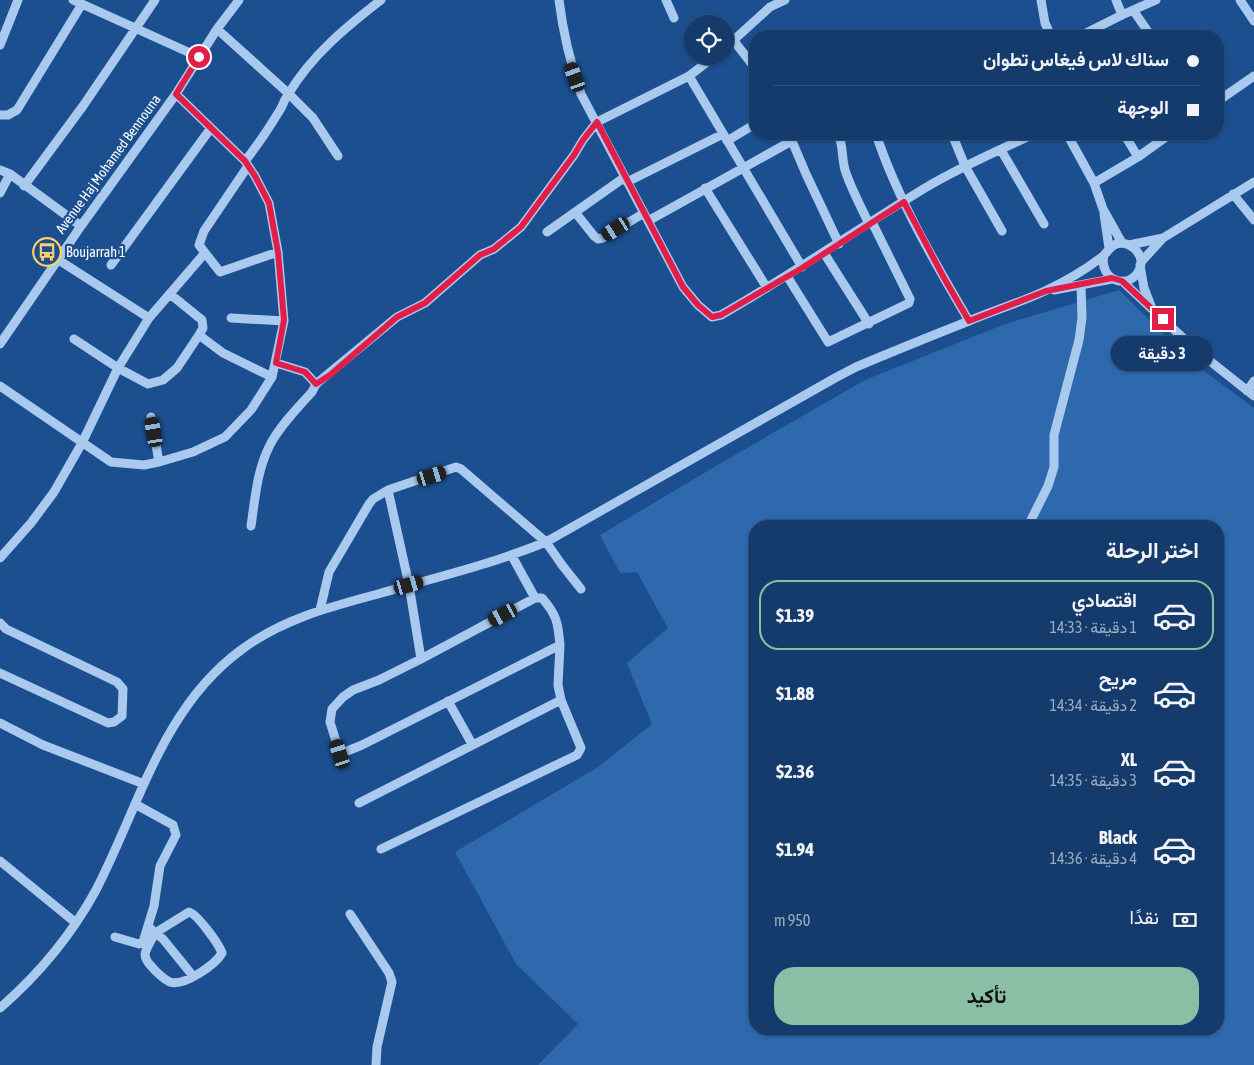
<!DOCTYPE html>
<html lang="ar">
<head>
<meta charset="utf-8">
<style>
  :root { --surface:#143b6b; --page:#214673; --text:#f1f3f6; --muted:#9dadc1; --line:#33557e; --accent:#8abfa5 }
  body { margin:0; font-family:"Asap Condensed",Vazirmatn,sans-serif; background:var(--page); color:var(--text); direction:rtl; height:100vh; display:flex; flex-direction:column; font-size:19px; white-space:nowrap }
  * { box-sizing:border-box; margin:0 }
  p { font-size:16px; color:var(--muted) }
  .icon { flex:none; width:28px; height:28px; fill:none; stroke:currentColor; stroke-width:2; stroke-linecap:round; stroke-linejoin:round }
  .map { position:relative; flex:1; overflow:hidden; direction:ltr }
  .drawer { position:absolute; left:749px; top:520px; width:475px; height:515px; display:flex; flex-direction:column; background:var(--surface); border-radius:20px; box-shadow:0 1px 4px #0004,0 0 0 1px var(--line); direction:rtl }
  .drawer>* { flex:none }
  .hud { position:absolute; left:749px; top:30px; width:475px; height:110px; border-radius:20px; box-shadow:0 1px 4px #0004,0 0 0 1px var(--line); direction:rtl; display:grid; align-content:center; height:110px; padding:0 25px; background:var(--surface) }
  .buttons { position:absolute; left:684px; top:15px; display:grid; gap:10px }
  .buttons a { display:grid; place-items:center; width:50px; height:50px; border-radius:50%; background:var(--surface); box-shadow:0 1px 4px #0004,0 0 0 1px var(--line); font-size:25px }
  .end { position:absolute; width:22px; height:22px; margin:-11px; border:6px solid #e11d48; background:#fff; box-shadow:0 0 0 2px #fff }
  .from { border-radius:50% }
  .bubble { position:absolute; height:35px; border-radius:18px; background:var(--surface); box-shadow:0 1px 4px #0004,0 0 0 1px var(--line); font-size:16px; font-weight:700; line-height:35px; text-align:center; direction:rtl }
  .car { position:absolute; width:15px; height:30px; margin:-15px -8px; border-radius:6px; box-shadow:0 0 4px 1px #0007; background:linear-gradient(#222 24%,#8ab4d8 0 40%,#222 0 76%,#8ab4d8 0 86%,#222 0) }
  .hud b { display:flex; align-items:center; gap:18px; height:48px; font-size:19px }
  .hud b+b { border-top:1px solid var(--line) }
  .hud i { width:12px; height:12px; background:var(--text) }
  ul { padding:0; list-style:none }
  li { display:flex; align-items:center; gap:15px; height:70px; margin:0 10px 8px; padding:0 15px; border:2px solid transparent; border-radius:20px }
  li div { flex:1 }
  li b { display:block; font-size:19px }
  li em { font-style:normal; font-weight:700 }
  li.current { border-color:var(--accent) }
  li>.icon { width:45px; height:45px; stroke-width:1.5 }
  h2 { padding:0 25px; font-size:22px; line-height:60px }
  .pay { display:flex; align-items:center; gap:12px; height:55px; padding:0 25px; font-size:19px }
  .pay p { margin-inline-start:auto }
  .primary-button { display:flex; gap:10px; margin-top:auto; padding:10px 25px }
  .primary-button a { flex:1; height:58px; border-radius:20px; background:var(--accent); color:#111; font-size:20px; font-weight:700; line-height:58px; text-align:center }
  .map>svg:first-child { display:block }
  .green { fill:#2e69ad; fill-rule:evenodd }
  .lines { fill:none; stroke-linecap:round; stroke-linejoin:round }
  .minor { stroke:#a9c9ee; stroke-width:9 }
  .route { stroke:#e11d48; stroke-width:6 }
  .labels { text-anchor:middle; stroke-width:4.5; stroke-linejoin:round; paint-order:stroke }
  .street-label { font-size:14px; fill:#fff; stroke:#1b4f8f }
  .poi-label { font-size:14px; fill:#fff; stroke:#1b4f8f; text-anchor:start }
</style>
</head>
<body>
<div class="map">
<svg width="1254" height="1065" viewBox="0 0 1254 1065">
  <rect width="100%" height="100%" fill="#1b4f8f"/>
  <!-- green -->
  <path class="green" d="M1119,290L1192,362L1254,408V1065H538L578,1024L516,964L455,852L598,767L652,724L627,663L668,628L637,572L620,573L600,535L721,463L865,380L1005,324ZM755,526H1218V1029H755Z"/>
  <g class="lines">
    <!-- minor -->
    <path class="minor" d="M73,0L199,57
      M559,0C563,33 570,62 581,94L683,287L698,305L712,317L721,315C791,275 856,230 925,188C960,167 997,151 1034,134
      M666,0L674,18
      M1041,0L1045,23L1051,36
      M1116,0L1122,15
      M1240,0L1254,21
      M1133,10L1151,36
      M217,29L288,93L313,118L338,156
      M983,36L1001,34L1007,36
      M1080,36L1122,15L1156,0
      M734,41L755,68
      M0,45L18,0
      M725,48L770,7L785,0
      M689,76L802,267
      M1218,101L1254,76
      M0,115H8L17,110L82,4
      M789,134L806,174L839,244
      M838,134C844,146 841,160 846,173C852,190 861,207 869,224
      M876,134C897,198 935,263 969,321
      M952,134L965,166L1002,231
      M1067,134L1094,183L1103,209L1122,243
      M1124,134L1138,157
      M727,141L755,124
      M1001,150L1044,224
      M245,161C258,145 269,128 280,110C283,105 285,98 289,93C312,55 346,27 381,0
      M248,166L204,231L199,245L220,272L278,252
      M0,170L10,174L81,226
      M627,182L723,134
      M1094,183L1138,157L1170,134
      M24,186L83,106L155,0
      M705,188L767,288
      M0,193L10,174
      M1233,194L1254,220
      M575,212L594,236L598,239L603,238L644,213
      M1104,214L1109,248
      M648,221L788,143L791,140
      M547,232L625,177
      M1129,245L1163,238
      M824,253L869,324
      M57,259L149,318
      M1141,262L1163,238L1254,182
      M111,265L211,128
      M1140,265L1144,288L1151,306
      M787,276L828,342L909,303L910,299L872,222
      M1122,281L1196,350L1254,396
      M1054,290L1112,279
      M231,318L284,321
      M199,335L223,353L272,377
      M74,339L118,368L148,384L163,380L177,368L199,335L203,328L202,320L170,294
      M0,344L81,226L176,94L217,29L239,0
      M316,384L397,317L425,303L480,255L494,249L521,227L574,155L583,140L597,122L689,76L715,56
      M0,386L111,462L144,465L159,462L193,452L225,437L251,410L272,377L284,321L278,252L269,203L255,176L245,161L176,94
      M1247,391L1254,381
      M151,417L159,462
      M251,526C255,499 257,471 269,447C277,429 299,406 312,392L316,384L305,372L276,363
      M1030,526V522L1048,486L1054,467V435L1079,340L1082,318L1081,286
      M512,556L535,598H542C557,615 558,623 560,645L362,745L340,754L330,722L332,709L343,697L353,690L379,680L421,659L535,598
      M0,558L31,523L54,492L82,443L118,368L149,318L204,254
      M320,610L329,572L369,504L373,499L388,490
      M0,623L6,629L117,682L123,689L122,716L114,722L108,723L0,673
      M421,659L409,585L388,490L456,467L461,469L546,542L562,565L581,589
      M448,701L472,744
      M0,723L43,745L144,784
      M359,803L561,700
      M381,849L577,755L581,748L561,700L558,685L560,645
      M0,861L76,923
      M350,914L389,973L392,982L377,1047L376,1065
      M149,927L155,933C152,939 146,948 145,954C145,959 149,964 152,967C156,972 165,980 170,982C184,987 216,964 222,953C219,944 197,914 189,912L155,933L163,939L193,976
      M115,937L139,944L143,942L154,906L160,866L176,835L173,825L135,804
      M0,1008C38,975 72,934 96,890C139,807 162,708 241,650C282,619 330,607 378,594C434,578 492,564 546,542L835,378L856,367C894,351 931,336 969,321C995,310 1022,302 1047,290C1066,281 1085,270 1102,257C1107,253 1109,247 1116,244C1130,240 1145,254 1140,268C1131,292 1098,281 1104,255"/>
  </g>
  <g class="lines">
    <!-- route -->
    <path class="route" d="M199,57L176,94L245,161L255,176L269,203L278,252L284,320L276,363L305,372L316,384L330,375L397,317L425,303L480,255L494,249L521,227L574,155L583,140L597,122L683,287L698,305L712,317L721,315L802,268L904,202L944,278L969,321L1046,291L1112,278L1122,281L1163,319"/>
  </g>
  <!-- icons -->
  <defs>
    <symbol id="bus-ring" viewBox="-11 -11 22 22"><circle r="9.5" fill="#1b4f8f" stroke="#ffd166" stroke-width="1.5"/><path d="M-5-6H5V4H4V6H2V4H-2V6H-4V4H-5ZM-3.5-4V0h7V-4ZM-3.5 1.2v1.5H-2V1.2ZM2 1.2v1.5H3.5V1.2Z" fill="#ffd166"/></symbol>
  </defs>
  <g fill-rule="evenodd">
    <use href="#bus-ring" x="31" y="236" width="32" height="32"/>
  </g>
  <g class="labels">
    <!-- street labels -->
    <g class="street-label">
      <text transform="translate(108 164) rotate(-54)" y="5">Avenue Haj Mohamed Bennouna</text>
    </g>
    <!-- poi labels -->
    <g class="poi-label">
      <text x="66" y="257">Boujarrah 1</text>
    </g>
  </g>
</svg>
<div class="buttons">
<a><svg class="icon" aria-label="locate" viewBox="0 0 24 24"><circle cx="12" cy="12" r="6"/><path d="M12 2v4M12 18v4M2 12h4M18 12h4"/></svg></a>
</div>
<i class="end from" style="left:199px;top:57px"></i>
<i class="end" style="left:1163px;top:319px"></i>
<div class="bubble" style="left:1111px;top:336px;width:102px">3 دقيقة</div>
<i class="car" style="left:575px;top:77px;rotate:340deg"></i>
<i class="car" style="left:616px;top:229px;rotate:238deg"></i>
<i class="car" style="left:154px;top:432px;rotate:350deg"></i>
<i class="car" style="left:432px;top:476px;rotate:73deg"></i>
<i class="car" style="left:409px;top:585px;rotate:74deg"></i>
<i class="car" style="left:503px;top:615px;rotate:242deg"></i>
<i class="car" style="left:340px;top:754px;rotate:342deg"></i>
<div class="hud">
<b><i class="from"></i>سناك لاس فيغاس تطوان</b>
<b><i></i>الوجهة</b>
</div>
<section class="drawer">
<h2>اختر الرحلة</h2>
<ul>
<li class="current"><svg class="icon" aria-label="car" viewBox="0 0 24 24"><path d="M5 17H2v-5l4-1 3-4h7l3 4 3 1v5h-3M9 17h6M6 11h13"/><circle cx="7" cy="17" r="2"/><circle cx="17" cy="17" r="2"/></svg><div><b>اقتصادي</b><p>1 دقيقة · 14:33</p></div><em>$1.39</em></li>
<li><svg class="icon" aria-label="car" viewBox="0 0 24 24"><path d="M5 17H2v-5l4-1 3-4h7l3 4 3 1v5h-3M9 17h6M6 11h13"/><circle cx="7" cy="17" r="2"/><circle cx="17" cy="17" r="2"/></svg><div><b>مريح</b><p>2 دقيقة · 14:34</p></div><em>$1.88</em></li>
<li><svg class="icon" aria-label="car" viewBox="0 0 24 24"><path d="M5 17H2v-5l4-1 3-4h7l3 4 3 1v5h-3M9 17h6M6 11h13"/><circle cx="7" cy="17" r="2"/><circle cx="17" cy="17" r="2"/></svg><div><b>XL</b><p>3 دقيقة · 14:35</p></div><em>$2.36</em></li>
<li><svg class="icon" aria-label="car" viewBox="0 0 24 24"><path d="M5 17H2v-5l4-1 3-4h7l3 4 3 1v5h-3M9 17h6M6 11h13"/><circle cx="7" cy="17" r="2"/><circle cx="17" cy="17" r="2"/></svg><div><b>Black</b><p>4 دقيقة · 14:36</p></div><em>$1.94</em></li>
</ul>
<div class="pay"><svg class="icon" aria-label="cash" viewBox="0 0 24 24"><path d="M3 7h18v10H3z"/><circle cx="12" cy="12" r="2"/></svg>نقدًا<p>950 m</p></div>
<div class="primary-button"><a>تأكيد</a></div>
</section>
</div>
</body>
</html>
